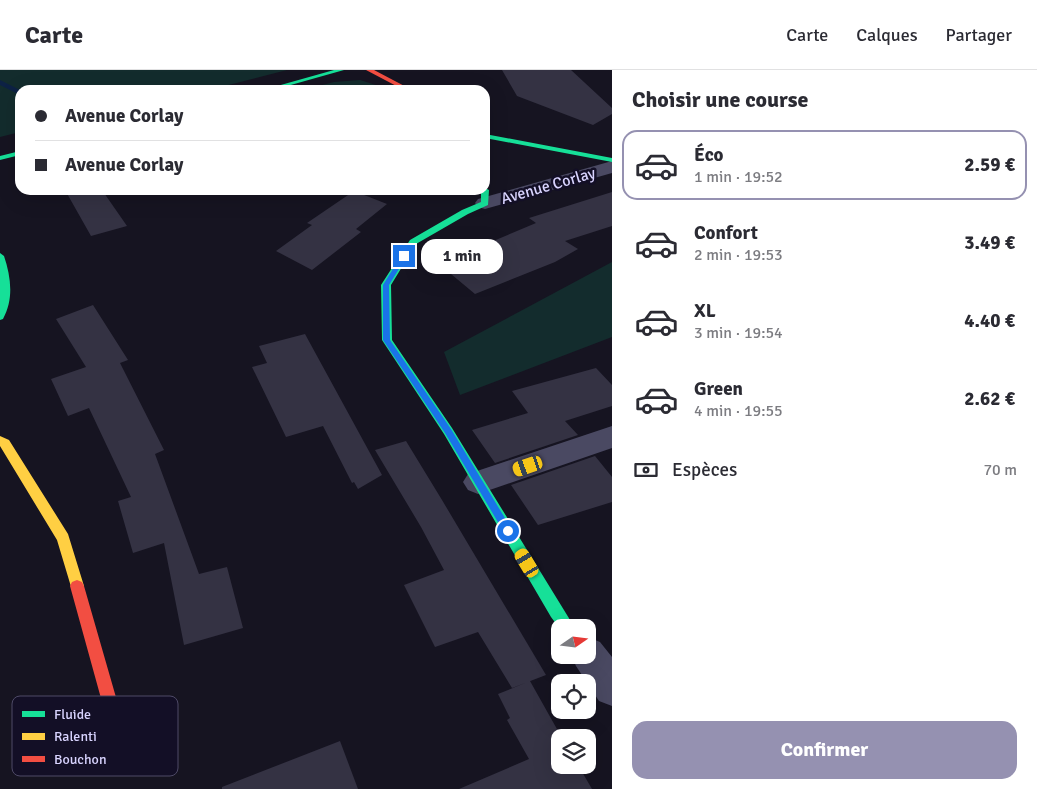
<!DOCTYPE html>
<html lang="fr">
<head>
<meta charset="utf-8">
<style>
  :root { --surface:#fff; --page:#f2f2f3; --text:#2b2b33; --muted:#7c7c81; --line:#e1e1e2; --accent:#9591b1 }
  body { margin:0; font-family:Signika,sans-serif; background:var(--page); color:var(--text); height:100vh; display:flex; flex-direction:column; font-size:19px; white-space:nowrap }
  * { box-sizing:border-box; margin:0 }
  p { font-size:16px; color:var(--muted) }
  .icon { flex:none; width:28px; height:28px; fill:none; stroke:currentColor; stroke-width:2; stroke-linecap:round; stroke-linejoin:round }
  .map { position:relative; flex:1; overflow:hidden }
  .details { display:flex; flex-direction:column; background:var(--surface); width:425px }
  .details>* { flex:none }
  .hud { position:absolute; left:15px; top:15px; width:475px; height:110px; border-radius:15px; box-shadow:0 5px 20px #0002; display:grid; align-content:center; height:110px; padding:0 20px; background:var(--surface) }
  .needle { width:32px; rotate:76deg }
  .controls { position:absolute; left:551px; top:549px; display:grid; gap:10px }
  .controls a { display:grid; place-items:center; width:45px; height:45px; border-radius:10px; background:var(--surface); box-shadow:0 5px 20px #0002; font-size:25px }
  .end { position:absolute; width:22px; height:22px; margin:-11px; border:6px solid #1a73e8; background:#fff; box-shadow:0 0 0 2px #fff }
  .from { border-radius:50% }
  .bubble { position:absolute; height:35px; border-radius:15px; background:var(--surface); box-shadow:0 5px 20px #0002; font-size:16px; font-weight:800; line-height:35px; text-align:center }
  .car { position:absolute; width:15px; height:30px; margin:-15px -8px; border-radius:6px; box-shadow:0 0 4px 1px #0007; background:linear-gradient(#f5c518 24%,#345 0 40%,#f5c518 0 76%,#345 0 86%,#f5c518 0) }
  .hud b { display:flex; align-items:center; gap:18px; height:48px; font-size:19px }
  .hud b+b { border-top:1px solid var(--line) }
  .hud i { width:12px; height:12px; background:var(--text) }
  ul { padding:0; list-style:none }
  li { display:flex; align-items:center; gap:15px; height:70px; margin:0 10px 8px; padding:0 10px; border:2px solid transparent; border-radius:15px }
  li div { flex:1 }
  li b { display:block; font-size:19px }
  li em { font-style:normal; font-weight:800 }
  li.current { border-color:var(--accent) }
  li>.icon { width:45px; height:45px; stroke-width:1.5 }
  h2 { padding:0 20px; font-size:22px; line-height:60px }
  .pay { display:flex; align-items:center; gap:12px; height:55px; padding:0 20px; font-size:19px }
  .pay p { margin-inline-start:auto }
  .action { display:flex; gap:10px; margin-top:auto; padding:10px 20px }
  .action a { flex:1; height:58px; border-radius:15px; background:var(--accent); color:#fff; font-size:20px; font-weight:800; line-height:58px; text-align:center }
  header { display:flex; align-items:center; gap:30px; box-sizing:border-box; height:70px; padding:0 25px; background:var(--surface); border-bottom:1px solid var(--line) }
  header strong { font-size:24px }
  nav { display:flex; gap:28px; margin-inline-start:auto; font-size:18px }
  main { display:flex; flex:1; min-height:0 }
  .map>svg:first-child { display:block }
  .green { fill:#132c2d }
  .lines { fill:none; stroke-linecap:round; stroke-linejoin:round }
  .stream { fill:#0d2144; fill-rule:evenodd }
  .building { fill:#343243 }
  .street { fill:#4a4962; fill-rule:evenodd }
  .fast { fill:#16e098; fill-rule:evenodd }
  .slow { fill:#ffcf43; fill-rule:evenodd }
  .jam { fill:#f24e42; fill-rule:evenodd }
  .route { fill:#1a73e8 }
  .labels { text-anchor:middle; stroke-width:5; stroke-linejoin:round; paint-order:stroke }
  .far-street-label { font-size:16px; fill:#d9d4ff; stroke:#130f26 }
  .key { fill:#130f26; stroke:#4e4a67; stroke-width:1 }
  .key-label { font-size:14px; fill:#d9d4ff }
</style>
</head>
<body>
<header>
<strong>Carte</strong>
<nav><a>Carte</a><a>Calques</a><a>Partager</a></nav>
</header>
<main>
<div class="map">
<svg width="612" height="719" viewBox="0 0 612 719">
  <rect width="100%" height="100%" fill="#161421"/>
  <!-- green -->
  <path class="green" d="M0,0H287L209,20H20V62L0,67Z
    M360,10L382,17L377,20H303L334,12Z
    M612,192V267L460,325L444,282Z"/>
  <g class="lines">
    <!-- stream -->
    <path class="stream" d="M0,10L20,20V25L0,15Z"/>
  </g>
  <!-- building -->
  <path class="building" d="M502,0H571L612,38V44L593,55L517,26Z
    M65,120H102L127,156L91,166Z
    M354,121L387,134L356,159L361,162L312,200L276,181L312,155L307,153Z
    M612,122V156L565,171L578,179L555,192L475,224L439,194L536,153L529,148Z
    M93,235L128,290L120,293L164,380L155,384L199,504L227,497L243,558L184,575L164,473L133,483L118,431L131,427L89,338L68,346L51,309L86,297L56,249Z
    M305,264L382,405L358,419L354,412L352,413L323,356L286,367L252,297L267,293L259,276Z
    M596,298L612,315V336L565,351L578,365L495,393L472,360L528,343L512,321Z
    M406,371L442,430L546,605L512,618L478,562L435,577L404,515L444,500L421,457L375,380Z
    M595,386L612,407V432L538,455L511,415Z
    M530,611L562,668H560V695H578L592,719H459L529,689L507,650L510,648L498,624Z
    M340,671L358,719H222V717Z"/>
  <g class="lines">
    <!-- street -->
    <path class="street" d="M612,91V103L485,139L478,137L475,133L478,129Z
      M612,356V378L478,424L468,420L463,412L468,404Z
      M588,567L600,572L612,587V636L599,631L576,596L571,585H588Z"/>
    <!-- fast -->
    <path class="fast" d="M334,0H344L273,20H263Z
      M485,64L612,88V92L485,68Z
      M20,81V85L0,90V86Z
      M485,118L489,120L488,135L468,144L416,174L391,215L392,270L452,358L575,558L560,559L551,547L444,364L382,270L381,215L410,170L462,140L481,132V120H485Z
      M0,183L4,186C11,207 14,229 3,249L0,250Z"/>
    <!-- slow -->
    <path class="slow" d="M0,366L9,370L68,464L84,516L82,520L77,522L72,520L57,470L0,376Z"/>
    <!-- jam -->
    <path class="jam" d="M366,0H374L412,20H404Z
      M77,510L82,512L84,516L134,690L132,696L126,698L120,696L118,690L70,516L72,512Z"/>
  </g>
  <!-- route -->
  <path class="route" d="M404,184L407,186L389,215L390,270L451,359L511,458V464H505L445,363L383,270V215L401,186Z"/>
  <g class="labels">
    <!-- far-street labels -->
    <g class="far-street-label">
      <text transform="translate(548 115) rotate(-16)" y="6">Avenue Corlay</text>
    </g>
  </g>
  <!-- legend -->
  <rect x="12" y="626" width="166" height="80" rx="8" class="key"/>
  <rect x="22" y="641" width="23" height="6" fill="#16e098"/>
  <rect x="22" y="663" width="23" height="7" fill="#ffcf43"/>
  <rect x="22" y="686" width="23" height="6" fill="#f24e42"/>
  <g class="key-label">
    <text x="54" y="649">Fluide</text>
    <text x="54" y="671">Ralenti</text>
    <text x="54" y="694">Bouchon</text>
  </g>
</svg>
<div class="controls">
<a><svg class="needle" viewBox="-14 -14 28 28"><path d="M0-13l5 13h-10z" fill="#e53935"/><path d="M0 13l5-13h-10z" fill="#7c7c81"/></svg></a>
<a><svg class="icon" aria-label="locate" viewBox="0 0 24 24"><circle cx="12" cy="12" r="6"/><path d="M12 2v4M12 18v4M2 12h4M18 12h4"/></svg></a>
<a><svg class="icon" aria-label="layers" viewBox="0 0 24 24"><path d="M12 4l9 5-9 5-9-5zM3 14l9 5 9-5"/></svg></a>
</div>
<i class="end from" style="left:508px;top:461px"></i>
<i class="end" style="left:404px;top:186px"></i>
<div class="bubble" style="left:421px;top:169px;width:82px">1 min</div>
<i class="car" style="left:528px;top:396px;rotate:251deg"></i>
<i class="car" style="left:527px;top:493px;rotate:329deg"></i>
<div class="hud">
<b><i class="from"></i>Avenue Corlay</b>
<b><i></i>Avenue Corlay</b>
</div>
</div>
<section class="details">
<h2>Choisir une course</h2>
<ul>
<li class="current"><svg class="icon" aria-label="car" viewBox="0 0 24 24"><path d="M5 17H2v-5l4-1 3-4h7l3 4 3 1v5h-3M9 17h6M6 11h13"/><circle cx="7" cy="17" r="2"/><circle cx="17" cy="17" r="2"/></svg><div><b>Éco</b><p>1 min · 19:52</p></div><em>2.59 €</em></li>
<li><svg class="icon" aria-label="car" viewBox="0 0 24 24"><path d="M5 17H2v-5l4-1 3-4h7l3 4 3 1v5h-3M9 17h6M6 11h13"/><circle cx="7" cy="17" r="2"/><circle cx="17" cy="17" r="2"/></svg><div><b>Confort</b><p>2 min · 19:53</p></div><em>3.49 €</em></li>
<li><svg class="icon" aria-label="car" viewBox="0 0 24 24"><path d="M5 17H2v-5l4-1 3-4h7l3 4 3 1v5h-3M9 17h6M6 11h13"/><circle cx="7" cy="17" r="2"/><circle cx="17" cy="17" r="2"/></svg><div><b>XL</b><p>3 min · 19:54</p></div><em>4.40 €</em></li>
<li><svg class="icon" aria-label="car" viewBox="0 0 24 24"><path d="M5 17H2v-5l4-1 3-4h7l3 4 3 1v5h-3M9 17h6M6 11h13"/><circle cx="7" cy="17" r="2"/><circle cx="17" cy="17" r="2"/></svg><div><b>Green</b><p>4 min · 19:55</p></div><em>2.62 €</em></li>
</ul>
<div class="pay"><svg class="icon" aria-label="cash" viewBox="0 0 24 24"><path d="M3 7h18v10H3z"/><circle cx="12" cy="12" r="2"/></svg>Espèces<p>70 m</p></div>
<div class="action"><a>Confirmer</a></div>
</section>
</main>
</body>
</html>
